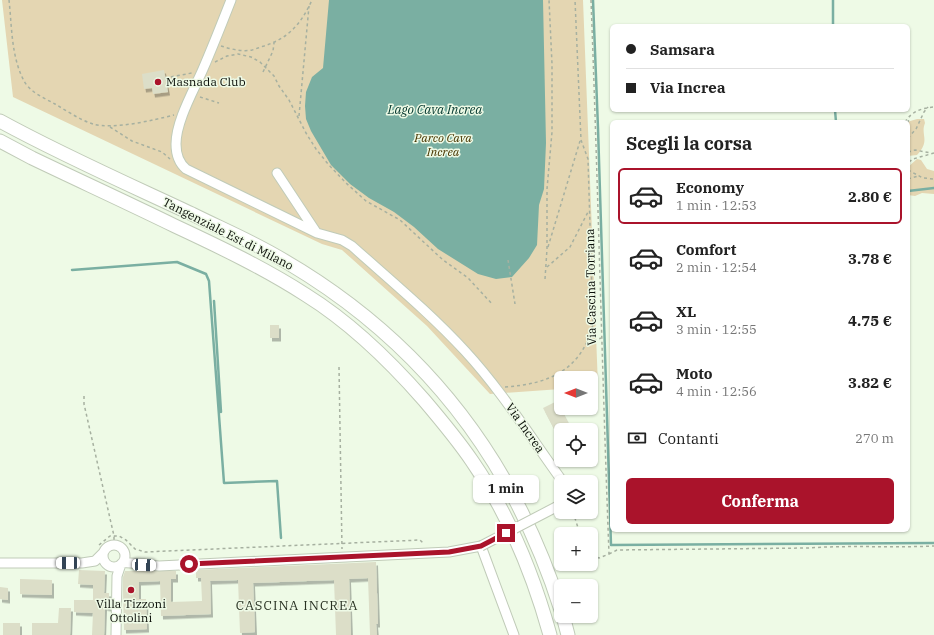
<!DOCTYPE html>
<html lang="it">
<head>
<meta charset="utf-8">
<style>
  :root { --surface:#fff; --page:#f6f6f6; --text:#222; --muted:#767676; --line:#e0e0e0; --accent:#aa132b }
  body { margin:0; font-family:"IBM Plex Serif",serif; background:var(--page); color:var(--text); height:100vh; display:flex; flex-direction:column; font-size:15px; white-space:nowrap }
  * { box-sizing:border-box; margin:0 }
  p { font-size:13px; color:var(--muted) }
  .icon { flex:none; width:22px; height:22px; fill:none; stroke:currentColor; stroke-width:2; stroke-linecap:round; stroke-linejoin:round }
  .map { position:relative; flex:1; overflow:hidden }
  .side { position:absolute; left:610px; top:120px; width:300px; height:412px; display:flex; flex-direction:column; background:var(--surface); border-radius:6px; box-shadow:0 1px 3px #0004 }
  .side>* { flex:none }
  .banner { position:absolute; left:610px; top:24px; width:300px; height:88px; border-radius:6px; box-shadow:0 1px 3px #0004; display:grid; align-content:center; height:88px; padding:0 16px; background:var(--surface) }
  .needle { width:26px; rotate:270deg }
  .buttons { position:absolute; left:554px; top:371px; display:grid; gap:8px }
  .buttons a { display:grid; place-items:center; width:44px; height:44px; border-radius:6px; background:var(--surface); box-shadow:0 1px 3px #0004; font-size:20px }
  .end { position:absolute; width:18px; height:18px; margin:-9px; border:5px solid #aa132b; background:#fff; box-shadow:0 0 0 2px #fff }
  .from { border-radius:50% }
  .bubble { position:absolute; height:28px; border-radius:6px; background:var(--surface); box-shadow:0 1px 3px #0004; font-size:13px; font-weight:700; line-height:28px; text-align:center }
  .car { position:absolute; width:12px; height:24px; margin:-12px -6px; border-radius:5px; box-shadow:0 0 3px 1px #0007; background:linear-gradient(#fff 24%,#345 0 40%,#fff 0 76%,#345 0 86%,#fff 0) }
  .banner b { display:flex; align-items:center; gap:14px; height:38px; font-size:15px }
  .banner b+b { border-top:1px solid var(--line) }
  .banner i { width:10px; height:10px; background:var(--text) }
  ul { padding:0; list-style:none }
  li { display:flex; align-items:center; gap:12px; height:56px; margin:0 8px 6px; padding:0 8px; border:2px solid transparent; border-radius:6px }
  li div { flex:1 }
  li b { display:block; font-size:15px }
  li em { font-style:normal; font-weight:700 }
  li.current { border-color:var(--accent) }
  li>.icon { width:36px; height:36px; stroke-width:1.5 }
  h2 { padding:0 16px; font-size:18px; line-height:48px }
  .pay { display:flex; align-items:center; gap:10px; height:44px; padding:0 16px; font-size:15px }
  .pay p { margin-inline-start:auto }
  .primary-button { display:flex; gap:8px; margin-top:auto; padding:8px 16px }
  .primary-button a { flex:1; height:46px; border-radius:6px; background:var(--accent); color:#fff; font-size:16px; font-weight:700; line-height:46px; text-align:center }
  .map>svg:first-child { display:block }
  .green { fill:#e4d6b2 }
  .water { fill:#7aafa2 }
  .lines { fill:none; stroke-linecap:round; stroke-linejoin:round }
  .stream { stroke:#7aafa2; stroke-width:2.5 }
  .building { fill:#dcdec8; filter:url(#shadow) }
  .minor-casing { stroke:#c0cbb8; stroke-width:11 }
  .highway-casing { stroke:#c0cbb8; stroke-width:15 }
  .path { stroke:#a6b0a0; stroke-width:1.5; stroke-dasharray:3 3; stroke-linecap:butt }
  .minor { stroke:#fff; stroke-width:9 }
  .highway { stroke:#fff; stroke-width:13 }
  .minor-bridge-casing { stroke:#c0cbb8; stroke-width:11; stroke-linecap:butt }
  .minor-bridge { stroke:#fff; stroke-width:9 }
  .route { stroke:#aa132b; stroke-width:5 }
  .poi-dot { fill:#aa132b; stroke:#eefae6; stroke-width:1.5 }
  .labels { text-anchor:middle; stroke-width:3; stroke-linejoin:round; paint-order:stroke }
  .poi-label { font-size:12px; fill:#0b0f09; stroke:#eefae6; text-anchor:start }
  .park-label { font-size:12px; font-style:italic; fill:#483600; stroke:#eefae6 }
  .street-label { font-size:12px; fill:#0b0f09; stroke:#eefae6 }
  .water-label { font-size:13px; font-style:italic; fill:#03372e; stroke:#eefae6 }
  .neighbourhood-label { font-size:13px; letter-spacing:1px; fill:#283122; stroke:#eefae6 }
</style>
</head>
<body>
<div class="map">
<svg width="934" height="635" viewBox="0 0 934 635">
  <defs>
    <filter id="shadow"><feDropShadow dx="2" dy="3.5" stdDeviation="0" flood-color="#0004"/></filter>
  </defs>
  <rect width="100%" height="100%" fill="#eefae6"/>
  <!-- green -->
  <path class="green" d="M2,0H583L598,386L591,387V378H561V389L490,394L427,326L342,250L322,244L13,97Z
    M917,119H924L925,123C920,135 931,140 917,155L908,156V122H907Z
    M917,159L921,160L927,169L934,171V194L922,193L915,196L908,195V167Z"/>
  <!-- water -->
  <path class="water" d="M329,0H543L546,143L544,189L539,205L537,245L529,258L512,277L496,279L478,274L438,249L414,227L394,212L369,198L350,184L331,165L311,131L306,119L305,106L306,92L312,77L323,68Z"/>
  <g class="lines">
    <!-- stream -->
    <path class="stream" d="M593,0L598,128L611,545L934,543
      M833,0V26
      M835,110L836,122
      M908,191L934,188
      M72,270L177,262L206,274L209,281L224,483L277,481L281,538
      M214,301L221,412"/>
  </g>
  <!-- building -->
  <path class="building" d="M164,70L168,92L153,94L152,88L144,89L142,74Z
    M270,325H279V338H270Z
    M557,401L570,426L556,433L543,408Z
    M376,562L378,624H376L377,635H370L368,578L349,579L351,635H336L334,580L253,583L255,632L240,633L238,580L210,581L211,614L161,616L160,581L139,582V599H146L147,629L124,630L123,591V577L125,571H176V579H171V602L202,601L201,578H196V570Z
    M79,570L105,571L104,593H109V608L105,607L104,635H92L93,613L74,612V600H93V585L78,584Z
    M20,579L52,580V595L20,594Z
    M0,587L8,588V600L0,599Z
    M59,608H71L70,635H32V623H58Z
    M3,623H20V635H3Z"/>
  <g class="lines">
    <defs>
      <path id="minor" d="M231,0C222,23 213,46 203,69C194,90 176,121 176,144C176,154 179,163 186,169L317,233L342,240L352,246C390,280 430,313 465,351C502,391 531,438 563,482
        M277,173L316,232
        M103 556a11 11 0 1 1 22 0a11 11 0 1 1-22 0Z
        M0,563H82L95,561L103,553
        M122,563C134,562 146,565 159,566L449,552L481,546L514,635
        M116,635L117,576L121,564"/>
      <path id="highway" d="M0,121C62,155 128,184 192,214C218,227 244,238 269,252C414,332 511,452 561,610
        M0,141L32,158C80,181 128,203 175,226C220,247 264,268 306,295C351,323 389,360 424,400C441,420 457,439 472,461C508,513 533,574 550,635
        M563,616L568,635"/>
    </defs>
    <!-- minor casing -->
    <use href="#minor" class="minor-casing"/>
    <!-- highway casing -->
    <use href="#highway" class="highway-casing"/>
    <!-- path -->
    <path class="path" d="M9,0C12,27 11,56 24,81C30,92 44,98 55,104C67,111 80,120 93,124C113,130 154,120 174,115
      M591,0C598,185 602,369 609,554L599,558L591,555
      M221,46C231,49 242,52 252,50C256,49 260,47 264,46C289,38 301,24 312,0
      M215,62L227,56L238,54L251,57L260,62L274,76L279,86L289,100L306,133L316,149L328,164L346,183L366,201L400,220L443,260L468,278L493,305
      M263,72L273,51L274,43
      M165,78L192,73
      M200,97L219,103
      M299,116L309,6
      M905,122C912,111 922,108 934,107
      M908,123L909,117
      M110,127L132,141L162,152L170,159
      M908,138L916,129L924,112L928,107
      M908,152L915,150L931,153
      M908,159L909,162L908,163
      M909,162L913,159L934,153
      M908,170L923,178L934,179
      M908,179L918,176
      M548,247L580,141
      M508,260L515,304
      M547,267L570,247L589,210
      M545,279L547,249V189L552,132V64L549,0
      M588,343L601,338
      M339,367L342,549
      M505,387C549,384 582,370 593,324L588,159L581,140L575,0
      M84,396V404L114,536V544
      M559,498L560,490
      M573,512L580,534
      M99,545L110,536H119L126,540L135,549L145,552L420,540L424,544
      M609,554L617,550L808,548C850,545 892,548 934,546"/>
    <!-- minor -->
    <use href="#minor" class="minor"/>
    <!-- highway -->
    <use href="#highway" class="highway"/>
    <defs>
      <path id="minor-bridge" d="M481,546L558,506"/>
    </defs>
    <!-- minor-bridge casing -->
    <use href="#minor-bridge" class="minor-bridge-casing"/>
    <!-- minor-bridge -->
    <use href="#minor-bridge" class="minor-bridge"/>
  </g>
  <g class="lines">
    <!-- route -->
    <path class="route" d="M189,564L449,552L481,546L506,533"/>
  </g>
  <!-- markers -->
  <g class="poi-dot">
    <circle cx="158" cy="82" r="4"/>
    <circle cx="131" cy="590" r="4"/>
  </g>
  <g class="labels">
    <!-- poi labels -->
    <g class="poi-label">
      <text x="166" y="86">Masnada Club</text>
      <text x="131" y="608" text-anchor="middle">Villa Tizzoni<tspan x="131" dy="14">Ottolini</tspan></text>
    </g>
    <!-- park labels -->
    <g class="park-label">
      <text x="443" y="142">Parco Cava<tspan x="443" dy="14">Increa</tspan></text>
    </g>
    <!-- street labels -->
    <g class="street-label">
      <text transform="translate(228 234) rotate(27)" y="4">Tangenziale Est di Milano</text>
      <text transform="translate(591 287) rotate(-91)" y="4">Via Cascina Torriana</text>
      <text transform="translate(525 428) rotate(55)" y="4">Via Increa</text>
    </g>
    <!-- water labels -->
    <g class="water-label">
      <text x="435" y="114">Lago Cava Increa</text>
    </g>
    <!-- neighbourhood labels -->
    <g class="neighbourhood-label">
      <text x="297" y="610">CASCINA INCREA</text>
    </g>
  </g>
</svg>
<div class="buttons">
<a><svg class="needle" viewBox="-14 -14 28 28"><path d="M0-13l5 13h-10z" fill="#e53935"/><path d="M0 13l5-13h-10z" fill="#767676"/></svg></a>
<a><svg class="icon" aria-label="locate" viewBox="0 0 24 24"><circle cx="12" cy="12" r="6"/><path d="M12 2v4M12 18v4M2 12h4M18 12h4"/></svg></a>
<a><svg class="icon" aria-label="layers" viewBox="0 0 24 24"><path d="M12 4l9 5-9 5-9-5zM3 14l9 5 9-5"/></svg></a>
<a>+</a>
<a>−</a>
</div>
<i class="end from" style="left:189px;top:564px"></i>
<i class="end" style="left:506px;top:533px"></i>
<div class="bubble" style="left:473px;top:475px;width:66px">1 min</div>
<i class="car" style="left:68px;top:563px;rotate:270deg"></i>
<i class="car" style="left:144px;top:565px;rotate:93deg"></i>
<div class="banner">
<b><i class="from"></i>Samsara</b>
<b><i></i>Via Increa</b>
</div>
<section class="side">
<h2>Scegli la corsa</h2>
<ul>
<li class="current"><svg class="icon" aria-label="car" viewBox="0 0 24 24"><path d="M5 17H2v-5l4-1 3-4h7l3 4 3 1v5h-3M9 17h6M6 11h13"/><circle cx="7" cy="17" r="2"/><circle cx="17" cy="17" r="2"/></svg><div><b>Economy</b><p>1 min · 12:53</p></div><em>2.80 €</em></li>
<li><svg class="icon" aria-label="car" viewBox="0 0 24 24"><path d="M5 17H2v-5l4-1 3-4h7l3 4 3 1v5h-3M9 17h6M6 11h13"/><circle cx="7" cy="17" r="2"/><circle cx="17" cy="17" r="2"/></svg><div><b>Comfort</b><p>2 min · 12:54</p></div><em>3.78 €</em></li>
<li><svg class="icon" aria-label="car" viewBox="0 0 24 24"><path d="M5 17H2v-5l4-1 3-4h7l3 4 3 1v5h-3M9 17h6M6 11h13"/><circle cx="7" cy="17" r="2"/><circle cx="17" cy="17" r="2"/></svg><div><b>XL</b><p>3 min · 12:55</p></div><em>4.75 €</em></li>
<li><svg class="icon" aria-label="car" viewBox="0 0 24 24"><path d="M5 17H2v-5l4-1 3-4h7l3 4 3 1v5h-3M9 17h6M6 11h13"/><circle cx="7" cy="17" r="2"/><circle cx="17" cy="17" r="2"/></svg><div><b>Moto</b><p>4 min · 12:56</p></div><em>3.82 €</em></li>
</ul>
<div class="pay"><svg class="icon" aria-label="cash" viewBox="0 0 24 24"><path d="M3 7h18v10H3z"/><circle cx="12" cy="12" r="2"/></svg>Contanti<p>270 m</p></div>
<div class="primary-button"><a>Conferma</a></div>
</section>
</div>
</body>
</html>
